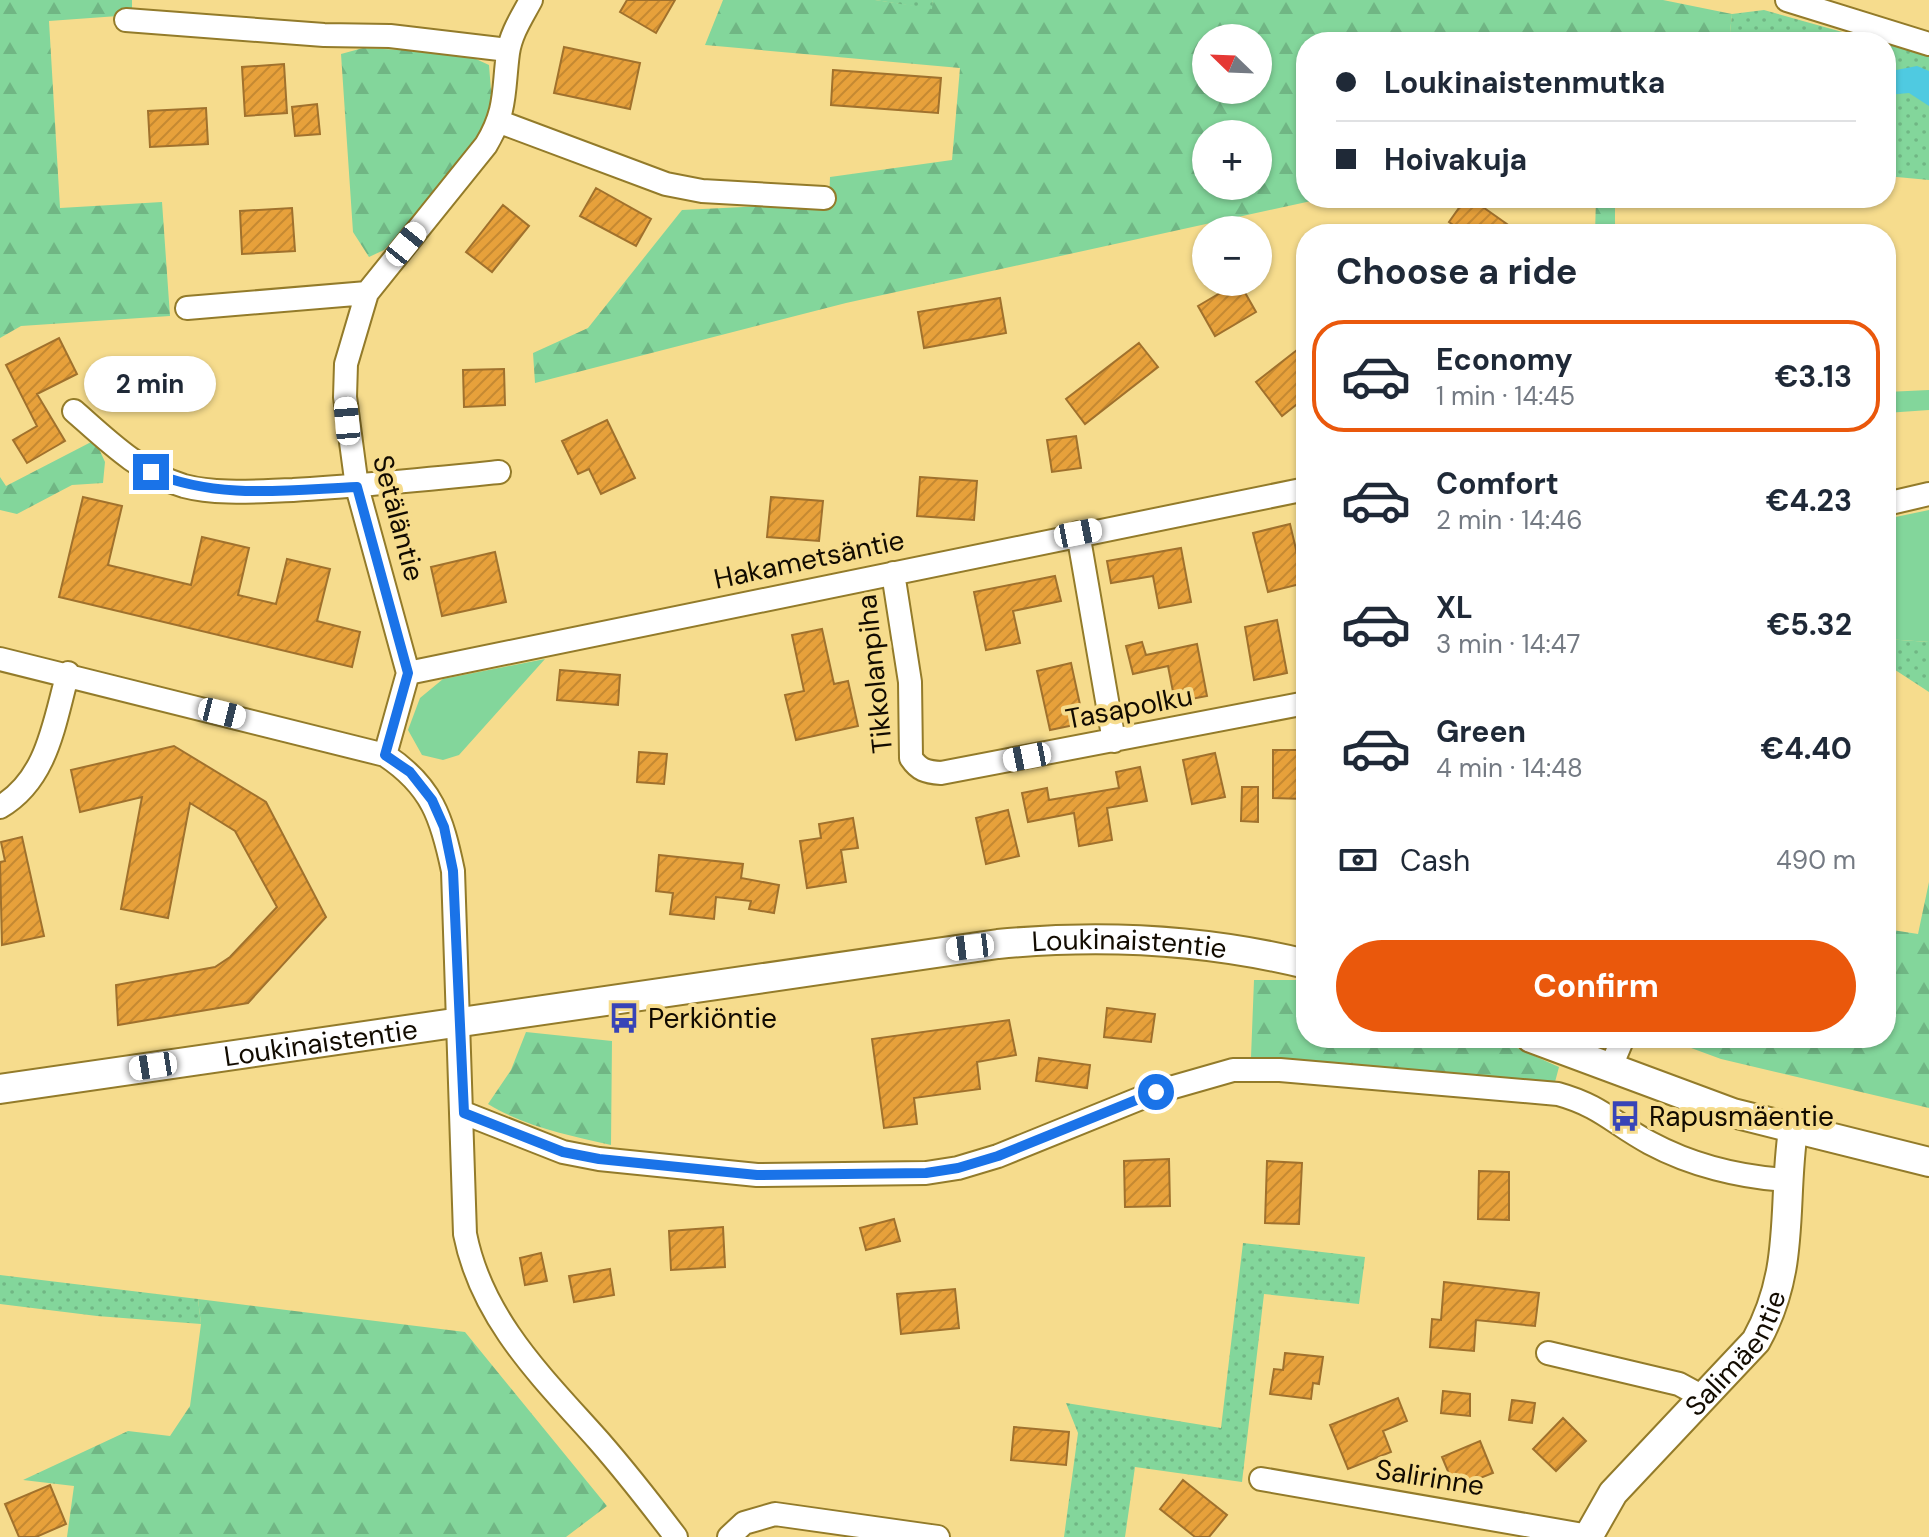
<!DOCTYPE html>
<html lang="en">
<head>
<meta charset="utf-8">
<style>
  :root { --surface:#fff; --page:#f6f6f7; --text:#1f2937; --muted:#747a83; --line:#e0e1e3; --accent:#ea580c }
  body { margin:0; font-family:"DM Sans",sans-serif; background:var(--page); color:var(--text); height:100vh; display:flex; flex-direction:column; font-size:30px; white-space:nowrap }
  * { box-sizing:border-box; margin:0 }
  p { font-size:26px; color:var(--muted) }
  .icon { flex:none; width:44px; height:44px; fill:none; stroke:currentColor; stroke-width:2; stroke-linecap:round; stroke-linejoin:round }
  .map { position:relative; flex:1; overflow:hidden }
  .drawer { position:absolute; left:1296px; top:224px; width:600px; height:824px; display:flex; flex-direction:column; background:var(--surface); border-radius:32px; box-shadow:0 2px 6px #0004 }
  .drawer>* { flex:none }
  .guide { position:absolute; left:1296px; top:32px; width:600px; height:176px; border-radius:32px; box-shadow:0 2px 6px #0004; display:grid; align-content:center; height:176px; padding:0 40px; background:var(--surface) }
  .needle { width:52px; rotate:293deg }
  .controls { position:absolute; left:1192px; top:24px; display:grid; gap:16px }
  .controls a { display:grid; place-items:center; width:80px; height:80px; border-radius:50%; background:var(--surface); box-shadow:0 2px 6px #0004; font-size:40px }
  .end { position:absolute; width:36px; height:36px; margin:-18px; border:10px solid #1a73e8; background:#fff; box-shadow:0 0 0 4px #fff }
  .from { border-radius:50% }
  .bubble { position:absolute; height:56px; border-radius:28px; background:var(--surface); box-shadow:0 2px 6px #0004; font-size:26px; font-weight:700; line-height:56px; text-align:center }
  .car { position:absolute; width:24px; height:48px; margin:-24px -12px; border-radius:10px; box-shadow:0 0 6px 2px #0007; background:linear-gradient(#fff 24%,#345 0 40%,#fff 0 76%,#345 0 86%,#fff 0) }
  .guide b { display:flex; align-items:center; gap:28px; height:76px; font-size:30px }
  .guide b+b { border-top:2px solid var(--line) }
  .guide i { width:20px; height:20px; background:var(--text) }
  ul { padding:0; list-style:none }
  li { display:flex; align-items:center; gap:24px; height:112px; margin:0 16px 12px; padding:0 24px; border:4px solid transparent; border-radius:32px }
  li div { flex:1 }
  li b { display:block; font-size:30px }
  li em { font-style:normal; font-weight:700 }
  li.current { border-color:var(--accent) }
  li>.icon { width:72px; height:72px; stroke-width:1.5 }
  h2 { padding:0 40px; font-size:36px; line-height:96px }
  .pay { display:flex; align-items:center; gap:20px; height:88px; padding:0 40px; font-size:30px }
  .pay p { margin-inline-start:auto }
  .action { display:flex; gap:16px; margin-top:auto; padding:16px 40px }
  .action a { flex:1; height:92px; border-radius:48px; background:var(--accent); color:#fff; font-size:32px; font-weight:700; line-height:92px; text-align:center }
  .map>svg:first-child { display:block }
  .grass { fill:#83d69b }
  .forest { fill:url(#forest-firs); fill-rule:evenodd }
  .park { fill:url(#park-dots) }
  .water { fill:#4fcae1 }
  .building { fill:url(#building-hatch); stroke:#a0712d; stroke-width:2 }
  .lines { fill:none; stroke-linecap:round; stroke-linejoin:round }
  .minor-casing { stroke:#937b2a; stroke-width:26 }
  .tertiary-casing { stroke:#937b2a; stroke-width:32 }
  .minor { stroke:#fff; stroke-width:22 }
  .tertiary { stroke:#fff; stroke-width:28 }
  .route { stroke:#1a73e8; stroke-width:10 }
  .labels { text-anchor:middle; stroke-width:8; stroke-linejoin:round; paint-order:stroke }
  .street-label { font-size:28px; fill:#120b00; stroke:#f6dc8d }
  .poi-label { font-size:28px; fill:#120b00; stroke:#f6dc8d; text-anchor:start }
</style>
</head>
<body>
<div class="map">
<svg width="1929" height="1537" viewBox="0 0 1929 1537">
  <defs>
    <pattern id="forest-firs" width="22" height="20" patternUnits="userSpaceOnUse" patternTransform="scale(2)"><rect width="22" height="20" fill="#83d69b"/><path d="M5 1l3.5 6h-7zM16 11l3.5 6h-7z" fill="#70b684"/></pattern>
    <pattern id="park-dots" width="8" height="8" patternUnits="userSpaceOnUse" patternTransform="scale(2)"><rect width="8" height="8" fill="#83d69b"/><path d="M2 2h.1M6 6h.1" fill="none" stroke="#70b684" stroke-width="1.8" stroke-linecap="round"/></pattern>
    <pattern id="building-hatch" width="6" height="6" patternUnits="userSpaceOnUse" patternTransform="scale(2)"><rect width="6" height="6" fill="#e7a13b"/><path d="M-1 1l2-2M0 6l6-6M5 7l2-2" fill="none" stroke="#c58932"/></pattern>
  </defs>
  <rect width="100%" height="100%" fill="#f6dc8d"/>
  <!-- grass -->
  <path class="grass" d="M1929,390V410L1886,413V392Z
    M1929,510V642L1886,639V519Z
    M545,659L459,755L443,760L422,755L408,730L420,698L443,679Z"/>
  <!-- forest -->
  <path class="forest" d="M0,0H132V15L49,21L60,208L162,202L170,316L21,326L0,338Z
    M723,0H875L931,8L933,0H1663L1732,14L1729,42H1306V198H1325L846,303L535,383L533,353L588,328L682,210L829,203L830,177L952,160L960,68L705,45ZM1206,38H1258V90H1206ZM1206,134H1258V186H1206Z
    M363,48L463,53L489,65L492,103L474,149L384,250L369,257L353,232L341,54Z
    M1596,198H1615V234H1595Z
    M95,440L105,462L103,483L72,485L17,514L0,510V477L6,486Z
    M1929,882V1108L1721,1059L1664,1038H1886V929L1918,934Z
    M1254,980H1306V1038H1495L1559,1067L1555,1082L1251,1057Z
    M526,1032L612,1041L611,1145C568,1135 526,1127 488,1104L511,1070Z
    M198,1299L465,1332L607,1506L566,1537H67L74,1486L23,1480L128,1431L170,1436L190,1406L201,1324Z"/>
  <!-- park -->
  <path class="park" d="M875,0H933L932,9Z
    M1764,10L1878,42H1729L1732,14Z
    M1886,44L1929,56V180L1886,176Z
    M1886,639L1929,642V692L1886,664Z
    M1243,1243L1365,1257L1359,1304L1264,1294L1242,1482L1135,1467L1125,1537H1064L1078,1433L1066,1403L1221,1428Z
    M0,1275L198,1299L201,1324L97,1316L0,1304Z"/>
  <!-- water -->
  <path class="water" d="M1917,66L1929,71V106L1909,93L1886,95V72Z"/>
  <!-- building -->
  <path class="building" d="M627,0H675L656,33L620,12Z
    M564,47L640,63L630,109L554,93Z
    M284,64L287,113L245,116L242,67Z
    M833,70L941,78L938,113L831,105Z
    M317,104L320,134L295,136L292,107Z
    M206,108L208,144L150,147L148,111Z
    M596,188L651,219L636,246L580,216Z
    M1466,198H1470L1521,234H1466L1449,222Z
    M503,205L529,226L492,272L466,252Z
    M292,208L295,251L242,254L240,211Z
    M1239,282L1256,312L1215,336L1198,306Z
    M1000,298L1006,333L924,348L918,312Z
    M59,338L77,374L37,394L65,441L27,463L13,440L37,426L6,365Z
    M1139,343L1158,367L1085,424L1066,399Z
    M1306,343V397L1282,416L1256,382Z
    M504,369L505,405L464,407L463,370Z
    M607,420L635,478L601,494L589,469L578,474L562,441Z
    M1076,436L1081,468L1052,472L1047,440Z
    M920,477L977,481L974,520L917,516Z
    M83,497L122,506L108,565L191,585L202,537L249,548L238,595L276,604L287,559L330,569L317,621L360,632L352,667L59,597Z
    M771,497L823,501L819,541L767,537Z
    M1290,524L1304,583L1268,592L1253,533Z
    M1181,548L1191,602L1159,608L1153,576L1111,583L1107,561Z
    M495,552L506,602L442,616L431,567Z
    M1055,576L1061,601L1013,611L1020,643L986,650L974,592Z
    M1277,620L1287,673L1254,680L1245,627Z
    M822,629L834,684L848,681L858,726L796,740L785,695L804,691L792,635Z
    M1142,642L1146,655L1197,644L1207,696L1175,702L1168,666L1133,674L1126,646Z
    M1071,663L1084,723L1050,730L1037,671Z
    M560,670L620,675L618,705L557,700Z
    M174,746L266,802L326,917L248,1003L118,1025L116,985L215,967L230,957L277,907L235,831L190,803L168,918L121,909L142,797L80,812L71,770Z
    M1273,750H1305L1304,799L1273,798Z
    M639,752L667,754L664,784L637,782Z
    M1215,753L1225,797L1192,804L1183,760Z
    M1140,767L1147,801L1107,808L1112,840L1079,846L1074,813L1028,822L1022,793L1047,788L1049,800L1119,788L1116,772Z
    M1242,787H1258V822L1241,821Z
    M1008,810L1019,856L986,864L976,818Z
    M853,818L858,848L841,850L846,882L807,888L800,841L821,838L819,824Z
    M22,837L44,936L2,945L0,862L5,861L1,842Z
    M659,855L743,864L741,878L779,885L774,913L749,909L751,901L716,897L714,919L670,914L673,893L656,891Z
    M1107,1008L1155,1014L1151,1042L1104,1037Z
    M1009,1020L1016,1055L977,1062L980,1089L914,1098L917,1124L884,1128L872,1039Z
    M1039,1058L1090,1065L1087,1088L1036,1081Z
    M1169,1159L1170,1206L1125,1207L1124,1161Z
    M1267,1161L1302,1163L1299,1224L1265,1223Z
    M1479,1171L1509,1172V1220L1478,1219Z
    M894,1219L900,1241L866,1250L860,1228Z
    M723,1227L725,1267L671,1270L669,1231Z
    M541,1253L547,1281L525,1285L520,1258Z
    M610,1269L614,1295L574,1302L569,1276Z
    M1444,1282L1539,1293L1535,1326L1476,1320L1474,1351L1430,1347L1432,1319L1441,1320Z
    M955,1289L959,1328L901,1334L897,1294Z
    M1285,1353L1323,1357L1319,1384L1313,1383L1311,1399L1270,1394L1274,1369L1283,1370Z
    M1443,1391L1470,1394V1416L1441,1413Z
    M1398,1398L1407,1421L1383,1431L1391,1452L1348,1469L1330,1425Z
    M1512,1400L1535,1403L1532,1423L1509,1420Z
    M1563,1418L1586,1441L1556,1471L1533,1449Z
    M1014,1427L1069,1432L1066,1465L1011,1460Z
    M1480,1441L1493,1473L1455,1488L1442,1457Z
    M1183,1480L1227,1515L1209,1537H1195L1160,1509Z
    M50,1485L66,1524L36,1537H19L5,1504Z"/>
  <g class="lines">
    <defs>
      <path id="minor" d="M1787,0L1929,44
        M126,20L324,35L390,36L508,50
        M500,122L666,184L702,191L824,198
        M187,308L367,293
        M74,411C107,440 140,473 184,486C218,495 258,491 293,490C362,486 430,479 499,472
        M1886,504L1929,494
        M1078,533L1114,741
        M893,573L910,682L911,758C919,770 926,772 941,773L1306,703
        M0,659L385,755C432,786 442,818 453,871L465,1234C482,1320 543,1378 599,1441C626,1472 651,1504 676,1537
        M408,673L357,487L345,397L346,364L367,293L486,145C507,110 503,91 508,53C511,33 522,17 531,0
        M385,755L408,673L1306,489
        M0,807C48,779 54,722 68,673
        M1610,1069L1623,1038
        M464,1113L563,1152L599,1159L757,1175L926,1173L958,1168L998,1156L1156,1092L1233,1070H1280L1558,1094C1601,1106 1613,1123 1650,1143C1691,1165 1740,1177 1786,1180
        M1548,1353L1679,1384L1703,1397
        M1261,1479L1589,1536
        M729,1537L744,1523L775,1514L938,1537"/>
      <g id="tertiary">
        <path d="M1531,1038L1733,1113L1929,1162"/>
        <path id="s1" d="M0,1089L998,944C1102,934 1204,939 1306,964"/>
        <path id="s2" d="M1588,1537L1613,1493L1756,1341C1796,1269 1782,1207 1793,1130"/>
      </g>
    </defs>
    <!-- minor casing -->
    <use href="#minor" class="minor-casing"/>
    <!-- tertiary casing -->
    <use href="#tertiary" class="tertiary-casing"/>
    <!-- minor -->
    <use href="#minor" class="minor"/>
    <!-- tertiary -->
    <use href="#tertiary" class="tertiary"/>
  </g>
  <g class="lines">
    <!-- route -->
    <path class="route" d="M151,472C218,500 286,490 357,487L408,673L385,755L410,772L432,800L444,827L453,871L464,1113L563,1152L599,1159L757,1175L926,1173L958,1168L998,1156L1156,1092"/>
  </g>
  <!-- icons -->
  <defs>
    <symbol id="bus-bare" viewBox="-9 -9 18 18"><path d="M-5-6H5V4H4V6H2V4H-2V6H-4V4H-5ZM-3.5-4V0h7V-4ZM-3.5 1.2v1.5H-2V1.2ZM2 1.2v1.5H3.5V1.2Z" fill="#3844b7" stroke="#f6dc8d" stroke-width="2.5" paint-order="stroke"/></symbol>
  </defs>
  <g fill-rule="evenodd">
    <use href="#bus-bare" x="602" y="996" width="44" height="44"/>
    <use href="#bus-bare" x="1603" y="1094" width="44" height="44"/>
  </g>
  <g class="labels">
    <!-- street labels -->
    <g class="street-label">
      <text transform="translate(399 518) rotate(75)" y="10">Setäläntie</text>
      <text transform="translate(809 559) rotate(-12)" y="10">Hakametsäntie</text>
      <text transform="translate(874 674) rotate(-96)" y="10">Tikkolanpiha</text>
      <text transform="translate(1129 707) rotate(-11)" y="10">Tasapolku</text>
      <text dy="10" stroke="none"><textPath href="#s1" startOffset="1140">Loukinaistentie</textPath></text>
      <text dy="10" stroke="none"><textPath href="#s1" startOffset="324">Loukinaistentie</textPath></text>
      <text dy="10" stroke="none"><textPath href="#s2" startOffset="238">Salimäentie</textPath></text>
      <text transform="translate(1430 1477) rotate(9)" y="10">Salirinne</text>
    </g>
    <!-- poi labels -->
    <g class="poi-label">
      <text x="648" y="1028">Perkiöntie</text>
      <text x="1649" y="1126">Rapusmäentie</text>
    </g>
  </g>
</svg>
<div class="controls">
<a><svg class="needle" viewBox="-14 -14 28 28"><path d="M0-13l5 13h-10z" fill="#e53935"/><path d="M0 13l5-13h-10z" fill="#747a83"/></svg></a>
<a>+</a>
<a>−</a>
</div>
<i class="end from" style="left:1156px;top:1092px"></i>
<i class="end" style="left:151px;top:472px"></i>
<div class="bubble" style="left:84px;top:356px;width:132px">2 min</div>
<i class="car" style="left:406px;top:244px;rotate:39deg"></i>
<i class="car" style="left:347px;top:421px;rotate:355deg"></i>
<i class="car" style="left:1078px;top:533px;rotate:79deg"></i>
<i class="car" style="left:222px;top:713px;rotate:104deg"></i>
<i class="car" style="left:1027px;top:757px;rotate:259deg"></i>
<i class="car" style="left:970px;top:947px;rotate:263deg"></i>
<i class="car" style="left:153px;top:1066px;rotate:261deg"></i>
<div class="guide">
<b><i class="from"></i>Loukinaistenmutka</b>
<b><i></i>Hoivakuja</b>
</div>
<section class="drawer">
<h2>Choose a ride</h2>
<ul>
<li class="current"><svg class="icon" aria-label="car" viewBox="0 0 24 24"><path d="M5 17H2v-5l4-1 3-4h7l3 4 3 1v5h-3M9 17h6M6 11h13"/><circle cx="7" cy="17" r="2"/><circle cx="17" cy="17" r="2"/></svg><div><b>Economy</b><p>1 min · 14:45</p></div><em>€3.13</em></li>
<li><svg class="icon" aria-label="car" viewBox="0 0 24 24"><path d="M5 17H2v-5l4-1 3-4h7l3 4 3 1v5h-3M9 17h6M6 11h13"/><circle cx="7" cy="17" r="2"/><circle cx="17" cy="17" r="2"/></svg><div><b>Comfort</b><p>2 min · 14:46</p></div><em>€4.23</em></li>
<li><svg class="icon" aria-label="car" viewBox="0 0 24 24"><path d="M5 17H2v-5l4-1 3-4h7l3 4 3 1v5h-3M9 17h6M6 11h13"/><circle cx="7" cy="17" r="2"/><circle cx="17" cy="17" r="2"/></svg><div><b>XL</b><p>3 min · 14:47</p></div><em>€5.32</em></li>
<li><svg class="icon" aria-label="car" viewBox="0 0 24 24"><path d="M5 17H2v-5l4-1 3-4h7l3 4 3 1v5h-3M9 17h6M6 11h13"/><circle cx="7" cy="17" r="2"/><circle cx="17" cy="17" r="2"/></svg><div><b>Green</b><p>4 min · 14:48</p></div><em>€4.40</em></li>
</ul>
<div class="pay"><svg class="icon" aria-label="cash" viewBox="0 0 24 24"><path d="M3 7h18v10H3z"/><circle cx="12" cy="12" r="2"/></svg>Cash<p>490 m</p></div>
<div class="action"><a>Confirm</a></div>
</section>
</div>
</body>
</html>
